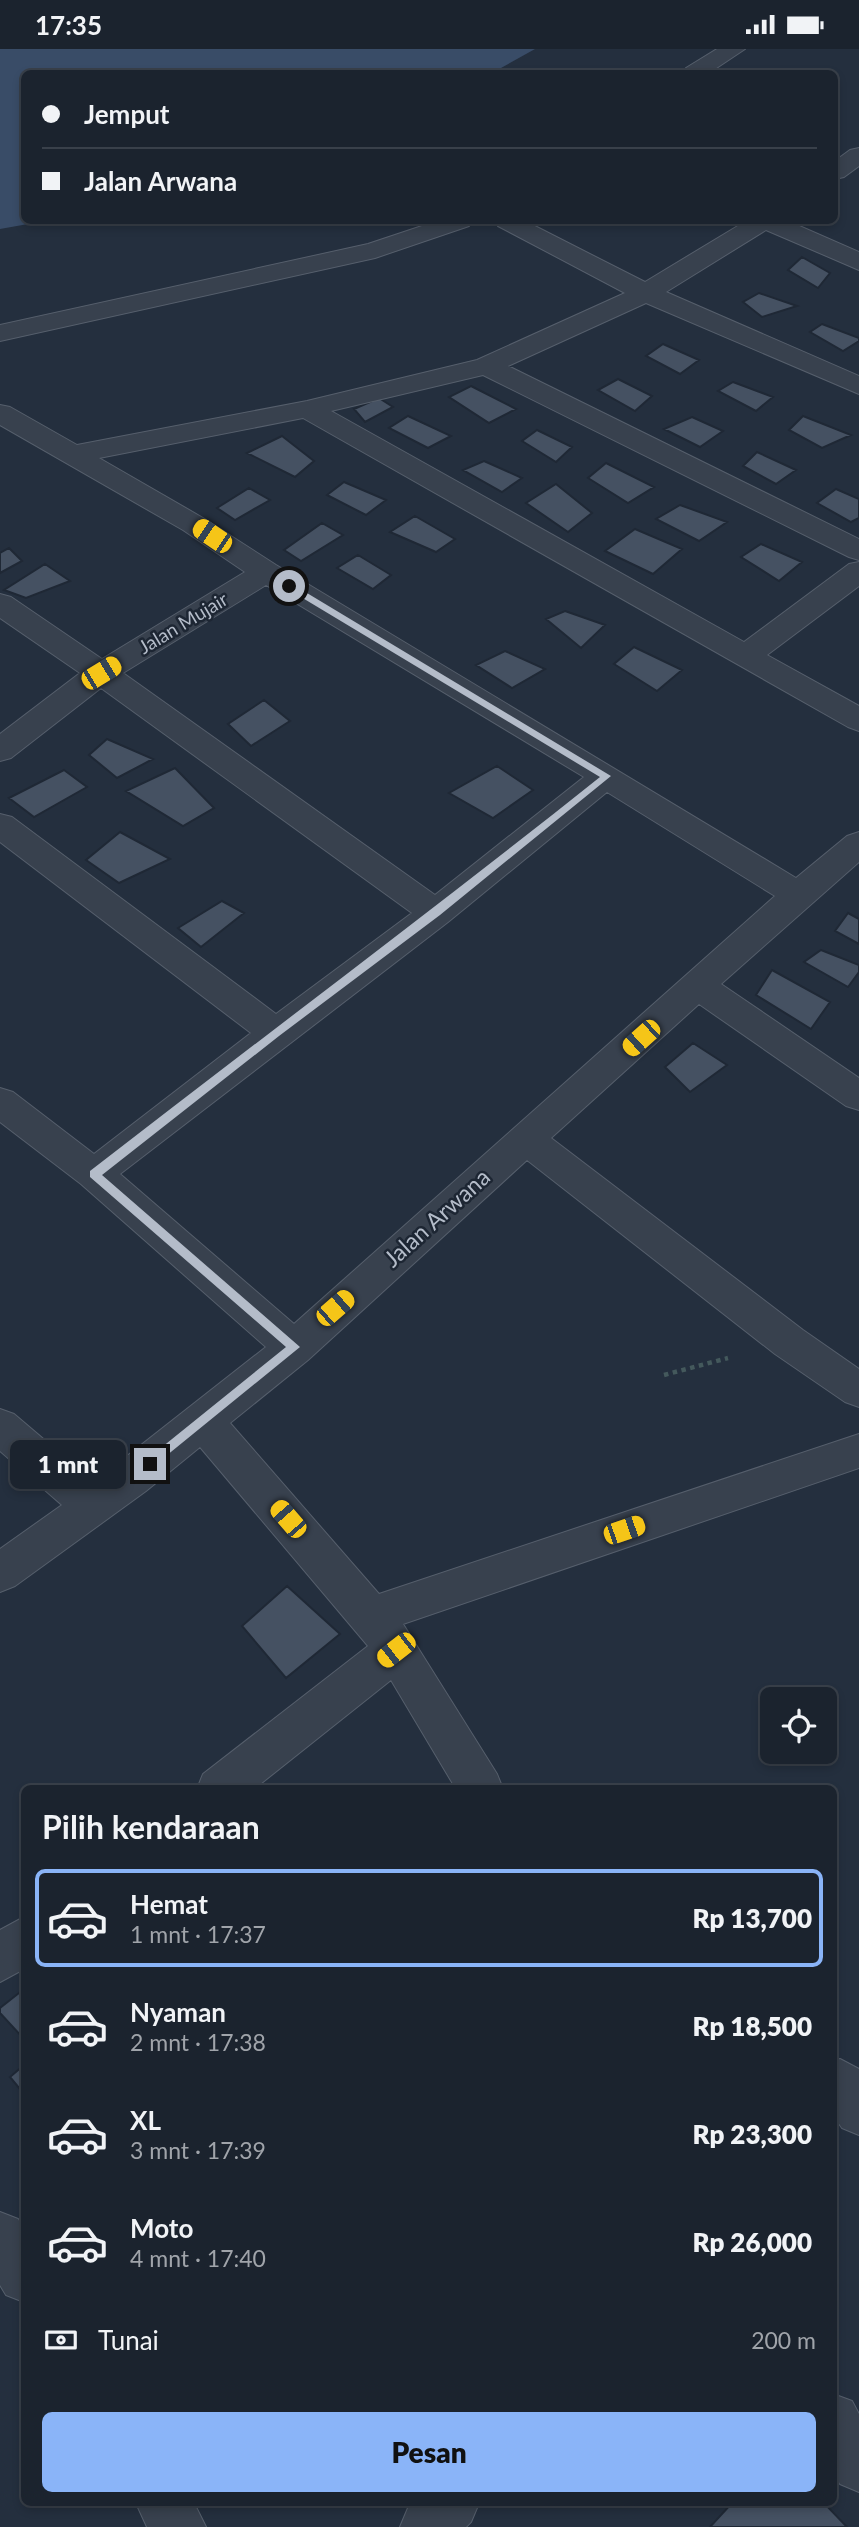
<!DOCTYPE html>
<html lang="id">
<head>
<meta charset="utf-8">
<style>
  :root { --surface:#1b232e; --page:#242b36; --text:#f1f3f6; --muted:#a0a4aa; --line:#39404a; --accent:#8ab4f8 }
  body { margin:0; font-family:Lato,sans-serif; background:var(--page); color:var(--text); height:100vh; display:flex; flex-direction:column; font-size:26px; white-space:nowrap }
  * { box-sizing:border-box; margin:0 }
  p { font-size:23px; color:var(--muted) }
  .icon { flex:none; width:38px; height:38px; fill:none; stroke:currentColor; stroke-width:2; stroke-linecap:round; stroke-linejoin:round }
  .map { position:relative; flex:1; overflow:hidden }
  .drawer { position:absolute; left:21px; top:1736px; width:816px; height:721px; display:flex; flex-direction:column; background:var(--surface); border-radius:10px; box-shadow:0 4px 10px #0003,0 0 0 2px var(--line) }
  .drawer>* { flex:none }
  .top-card { position:absolute; left:21px; top:21px; width:817px; height:154px; border-radius:10px; box-shadow:0 4px 10px #0003,0 0 0 2px var(--line); display:grid; align-content:center; height:154px; padding:0 21px; background:var(--surface) }
  .buttons { position:absolute; left:760px; top:1638px; display:grid; gap:14px }
  .buttons a { display:grid; place-items:center; width:77px; height:77px; border-radius:10px; background:var(--surface); box-shadow:0 4px 10px #0003,0 0 0 2px var(--line); font-size:35px }
  .end { position:absolute; width:32px; height:32px; margin:-16px; border:9px solid #b4bcc9; background:#111; box-shadow:0 0 0 4px #111 }
  .from { border-radius:50% }
  .bubble { position:absolute; height:49px; border-radius:10px; background:var(--surface); box-shadow:0 4px 10px #0003,0 0 0 2px var(--line); font-size:23px; font-weight:800; line-height:49px; text-align:center }
  .car { position:absolute; width:21px; height:42px; margin:-21px -10px; border-radius:9px; box-shadow:0 0 5px 2px #0007; background:linear-gradient(#f5c518 24%,#345 0 40%,#f5c518 0 76%,#345 0 86%,#f5c518 0) }
  .top-card b { display:flex; align-items:center; gap:24px; height:66px; font-size:26px }
  .top-card b+b { border-top:2px solid var(--line) }
  .top-card i { width:18px; height:18px; background:var(--text) }
  ul { padding:0; list-style:none }
  li { display:flex; align-items:center; gap:21px; height:98px; margin:0 14px 10px; padding:0 7px; border:4px solid transparent; border-radius:10px }
  li div { flex:1 }
  li b { display:block; font-size:26px }
  li em { font-style:normal; font-weight:800 }
  li.selected { border-color:var(--accent) }
  li>.icon { width:63px; height:63px; stroke-width:1.5 }
  h2 { padding:0 21px; font-size:32px; line-height:84px }
  .pay { display:flex; align-items:center; gap:18px; height:77px; padding:0 21px; font-size:26px }
  .pay p { margin-inline-start:auto }
  .cta { display:flex; gap:14px; margin-top:auto; padding:14px 21px }
  .cta a { flex:1; height:80px; border-radius:10px; background:var(--accent); color:#111; font-size:28px; font-weight:800; line-height:80px; text-align:center }
  .status { display:flex; justify-content:space-between; align-items:center; height:49px; padding:0 35px; background:var(--surface); direction:ltr }
  .status svg { height:19px; fill:currentColor }
  .map>svg:first-child { display:block }
  .water { fill:#394c67 }
  .building { fill:#455162; stroke:#1f2835; stroke-width:2 }
  .lines { fill:none; stroke-linecap:round; stroke-linejoin:round }
  .minor-casing { stroke:#565f6c; stroke-width:2 }
  .path { stroke:#44595c; stroke-width:4.5; stroke-dasharray:4.5 4.5; stroke-linecap:butt }
  .minor { fill:#38414e; fill-rule:evenodd }
  .route { fill:#b4bcc9 }
  .labels { text-anchor:middle; stroke-width:5; stroke-linejoin:round; paint-order:stroke }
  .far-street-label { font-size:19px; fill:#b4bcc9; stroke:#1d2633 }
  .street-label { font-size:23px; fill:#b4bcc9; stroke:#1d2633 }
</style>
</head>
<body>
<div class="status"><b>17:35</b><svg viewBox="0 0 49 12"><path d="M0 12V9h3v3zM5 12V6h3v6zM10 12V3h3v9zM15 12V0h3v12zM26 1h20v11H26zM47 4h2v5h-2z"/></svg></div>
<div class="map">
<svg width="859" height="2478" viewBox="0 0 859 2478">
  <rect width="100%" height="100%" fill="#242f3e"/>
  <!-- water -->
  <path class="water" d="M0,0H535L492,24H24V172H45L0,180Z"/>
  <!-- building -->
  <path class="building" d="M802,208L830,224L818,239L788,221Z
    M759,244L797,257L762,268L743,253Z
    M822,275L859,289V292L843,302L810,283Z
    M663,295L699,311L680,325L646,307Z
    M618,330L652,347L635,362L598,341Z
    M733,333L773,348L756,362L718,342Z
    M471,337L516,360L489,374L449,348Z
    M379,349L393,358L365,373L354,360Z
    M408,367L451,387L428,399L389,379Z
    M803,367L851,386L822,399L789,381Z
    M692,368L723,382L700,398L664,380Z
    M537,381L572,398L556,413L522,392Z
    M282,387L314,412L295,428L247,404Z
    M757,403L796,421L776,435L743,417Z
    M484,412L522,429L502,443L463,421Z
    M606,414L654,438L628,454L588,429Z
    M344,433L386,451L366,466L327,446Z
    M556,435L592,464L568,483L526,454Z
    M249,439L270,451L235,471L217,459Z
    M836,440L859,450V469L851,473L817,454Z
    M680,456L727,473L699,492L656,470Z
    M415,467L455,490L436,503L390,483Z
    M322,474L343,486L301,512L284,501Z
    M635,480L682,500L653,525L605,502Z
    M761,495L802,513L779,532L741,508Z
    M9,499L22,512L0,524V504Z
    M358,506L391,526L373,540L337,519Z
    M45,515L70,532L26,549L4,541Z
    M565,562L605,576L581,599L546,570Z
    M634,598L682,621L657,642L614,615Z
    M505,602L545,620L512,639L476,616Z
    M264,651L290,672L251,697L228,675Z
    M107,690L153,710L117,729L89,706Z
    M497,717L533,741L493,769L449,744Z
    M175,719L214,759L183,777L126,742Z
    M64,721L87,738L34,768L9,749Z
    M120,783L170,810L119,834L86,811Z
    M222,852L244,864L201,898L178,879Z
    M848,864L859,870V895L835,882Z
    M821,901L859,916V923L848,938L804,913Z
    M772,921L830,953L811,980L756,946Z
    M693,994L727,1016L690,1043L665,1018Z
    M287,1537L340,1585L286,1629L242,1577Z
    M24,1940V1990L0,1964V1959Z
    M24,2016V2045L10,2028Z
    M732,2454H824L847,2478H710Z"/>
  <g class="lines">
    <defs>
      <path id="minor" d="M717,0H745L709,24H683L686,19Z
        M859,99V117L844,128L835,130V112L850,101Z
        M437,172H473L469,177L375,209L0,292V276L368,195Z
        M495,172H525L645,233L746,172H788L859,203V221L766,181L666,243L859,327V345L646,254L508,317L859,490V511L849,508L483,326L331,362L744,593L849,515L859,513V537L767,606L859,657V682L848,678L303,369L99,409L203,469L276,516L796,829L847,787L859,783V813L721,935L859,1029V1061L846,1057L699,955L551,1089L803,1281L859,1320V1358L845,1353L775,1305L527,1111L308,1311L230,1374L379,1545L859,1385V1419L403,1575L497,1725L503,1740H456L391,1631L254,1740H197L203,1725L368,1597L200,1398L146,1442L15,1537L0,1543V1500L62,1456L0,1402V1360L14,1365L94,1433L266,1298L81,1135L0,1073V1039L13,1043L94,1105L251,984L0,793V765L12,768L276,965L412,864L101,639L11,709L0,712V685L80,624L0,569V545L11,548L102,610L245,523L183,481L0,376V356L10,358L77,396L307,352L477,311L625,244L498,177ZM266,536L584,728L435,846L123,624ZM607,743L775,847L294,1275L120,1125L448,873Z
        M24,1868V1920L0,1933V1881Z
        M840,2010L859,2020V2086L842,2079L833,2066V2013Z
        M0,2163L18,2170L24,2181V2253L6,2246L0,2236Z
        M833,2345L852,2352L859,2365V2443L840,2435L833,2422Z
        M136,2454H194L206,2478H147Z
        M414,2454H479L471,2473L466,2478H400L408,2459Z"/>
    </defs>
    <!-- minor casing -->
    <use href="#minor" class="minor-casing"/>
    <!-- path -->
    <path class="path" d="M664,1326L728,1309"/>
    <!-- minor -->
    <use href="#minor" class="minor"/>
  </g>
  <!-- route -->
  <path class="route" d="M286,535H292L611,727L440,866L279,987L102,1126L300,1298L150,1420L146,1419V1411L286,1298L90,1128V1122C260,990 432,862 600,728L286,539Z"/>
  <g class="labels">
    <!-- far-street labels -->
    <g class="far-street-label">
      <text transform="translate(183 574) rotate(-31)" y="7">Jalan Mujair</text>
    </g>
    <!-- street labels -->
    <g class="street-label">
      <text transform="translate(437 1169) rotate(-42)" y="8">Jalan Arwana</text>
    </g>
  </g>
</svg>
<div class="buttons">
<a><svg class="icon" aria-label="locate" viewBox="0 0 24 24"><circle cx="12" cy="12" r="6"/><path d="M12 2v4M12 18v4M2 12h4M18 12h4"/></svg></a>
</div>
<i class="end from" style="left:289px;top:537px"></i>
<i class="end" style="left:150px;top:1415px"></i>
<div class="bubble" style="left:10px;top:1391px;width:116px">1 mnt</div>
<i class="car" style="left:212px;top:487px;rotate:304deg"></i>
<i class="car" style="left:101px;top:624px;rotate:59deg"></i>
<i class="car" style="left:641px;top:989px;rotate:228deg"></i>
<i class="car" style="left:335px;top:1259px;rotate:49deg"></i>
<i class="car" style="left:288px;top:1470px;rotate:319deg"></i>
<i class="car" style="left:624px;top:1481px;rotate:71deg"></i>
<i class="car" style="left:396px;top:1601px;rotate:232deg"></i>
<div class="top-card">
<b><i class="from"></i>Jemput</b>
<b><i></i>Jalan Arwana</b>
</div>
<section class="drawer">
<h2>Pilih kendaraan</h2>
<ul>
<li class="selected"><svg class="icon" aria-label="car" viewBox="0 0 24 24"><path d="M5 17H2v-5l4-1 3-4h7l3 4 3 1v5h-3M9 17h6M6 11h13"/><circle cx="7" cy="17" r="2"/><circle cx="17" cy="17" r="2"/></svg><div><b>Hemat</b><p>1 mnt · 17:37</p></div><em>Rp 13,700</em></li>
<li><svg class="icon" aria-label="car" viewBox="0 0 24 24"><path d="M5 17H2v-5l4-1 3-4h7l3 4 3 1v5h-3M9 17h6M6 11h13"/><circle cx="7" cy="17" r="2"/><circle cx="17" cy="17" r="2"/></svg><div><b>Nyaman</b><p>2 mnt · 17:38</p></div><em>Rp 18,500</em></li>
<li><svg class="icon" aria-label="car" viewBox="0 0 24 24"><path d="M5 17H2v-5l4-1 3-4h7l3 4 3 1v5h-3M9 17h6M6 11h13"/><circle cx="7" cy="17" r="2"/><circle cx="17" cy="17" r="2"/></svg><div><b>XL</b><p>3 mnt · 17:39</p></div><em>Rp 23,300</em></li>
<li><svg class="icon" aria-label="car" viewBox="0 0 24 24"><path d="M5 17H2v-5l4-1 3-4h7l3 4 3 1v5h-3M9 17h6M6 11h13"/><circle cx="7" cy="17" r="2"/><circle cx="17" cy="17" r="2"/></svg><div><b>Moto</b><p>4 mnt · 17:40</p></div><em>Rp 26,000</em></li>
</ul>
<div class="pay"><svg class="icon" aria-label="cash" viewBox="0 0 24 24"><path d="M3 7h18v10H3z"/><circle cx="12" cy="12" r="2"/></svg>Tunai<p>200 m</p></div>
<div class="cta"><a>Pesan</a></div>
</section>
</div>
</body>
</html>
